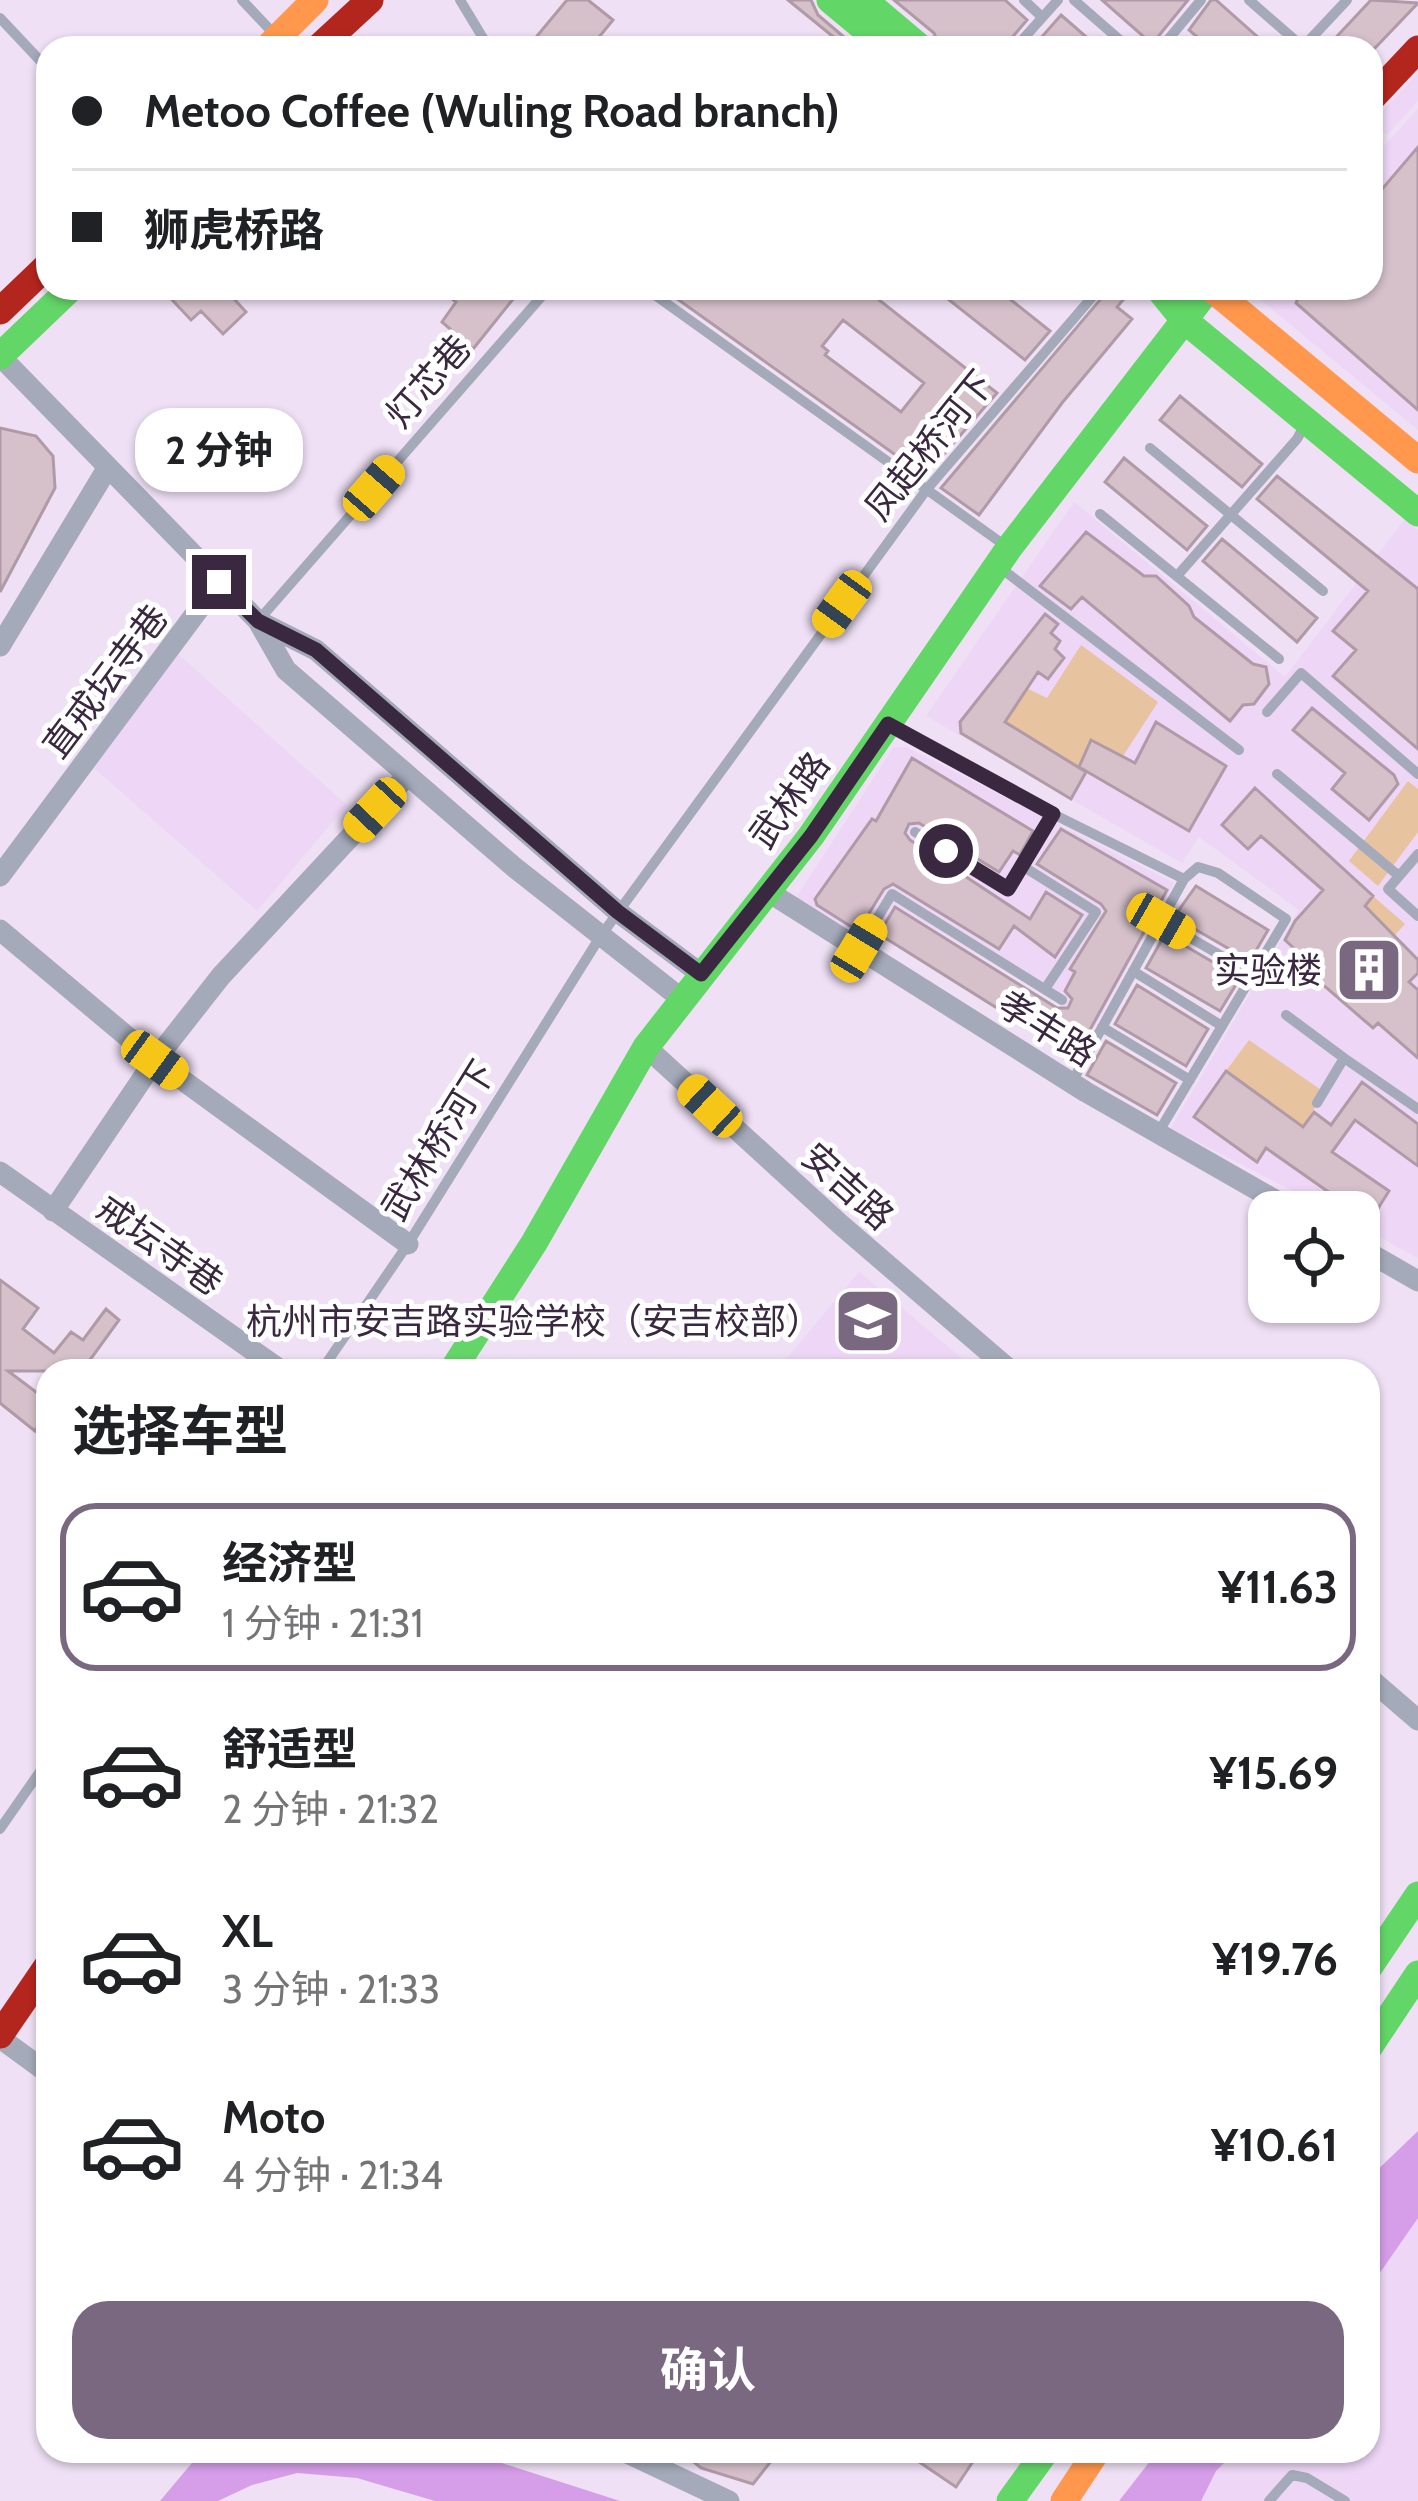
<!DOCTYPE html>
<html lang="zh">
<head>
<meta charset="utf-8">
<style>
  :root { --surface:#fff; --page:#f2f2f2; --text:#202124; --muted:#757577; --line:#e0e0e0; --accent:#79687f }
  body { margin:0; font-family:Cabin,"Noto Sans SC",sans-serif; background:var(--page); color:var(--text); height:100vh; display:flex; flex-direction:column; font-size:45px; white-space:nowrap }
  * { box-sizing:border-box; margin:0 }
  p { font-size:39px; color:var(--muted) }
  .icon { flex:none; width:66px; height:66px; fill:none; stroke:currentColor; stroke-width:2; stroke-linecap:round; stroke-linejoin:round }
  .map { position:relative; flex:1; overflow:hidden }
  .drawer { position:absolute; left:36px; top:1359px; width:1344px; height:1104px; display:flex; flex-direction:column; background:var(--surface); border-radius:36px; box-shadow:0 3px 9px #0004 }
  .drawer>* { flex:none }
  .guide { position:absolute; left:36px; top:36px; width:1347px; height:264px; border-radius:36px; box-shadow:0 3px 9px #0004; display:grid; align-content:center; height:264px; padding:0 36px; background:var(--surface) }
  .buttons { position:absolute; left:1248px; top:1191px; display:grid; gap:24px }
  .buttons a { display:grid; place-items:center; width:132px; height:132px; border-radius:24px; background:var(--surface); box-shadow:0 3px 9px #0004; font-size:60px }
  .end { position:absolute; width:54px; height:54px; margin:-27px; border:15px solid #3a2840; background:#fff; box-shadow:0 0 0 6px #fff }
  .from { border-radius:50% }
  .bubble { position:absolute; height:84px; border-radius:36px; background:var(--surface); box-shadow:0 3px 9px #0004; font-size:39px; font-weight:700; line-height:84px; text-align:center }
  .car { position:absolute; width:36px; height:72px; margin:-36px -18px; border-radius:15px; box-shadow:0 0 9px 3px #0007; background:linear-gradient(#f5c518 24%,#345 0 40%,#f5c518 0 76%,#345 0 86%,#f5c518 0) }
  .guide b { display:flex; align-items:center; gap:42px; height:114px; font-size:45px }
  .guide b+b { border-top:3px solid var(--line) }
  .guide i { width:30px; height:30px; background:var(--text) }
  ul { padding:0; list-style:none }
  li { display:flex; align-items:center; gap:36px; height:168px; margin:0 24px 18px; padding:0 12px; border:6px solid transparent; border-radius:36px }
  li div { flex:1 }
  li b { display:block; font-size:45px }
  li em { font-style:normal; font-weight:700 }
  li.current { border-color:var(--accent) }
  li>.icon { width:108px; height:108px; stroke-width:1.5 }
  h2 { padding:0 36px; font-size:54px; line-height:144px }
  .cta { display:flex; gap:24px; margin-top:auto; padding:24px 36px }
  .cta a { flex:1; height:138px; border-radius:36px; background:var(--accent); color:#fff; font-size:48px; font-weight:700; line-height:138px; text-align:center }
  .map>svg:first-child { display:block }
  .built { fill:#edd6f6 }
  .green { fill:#e7c3a0 }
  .water { fill:#d69ee9 }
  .building { fill:#d6c1cb; stroke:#af9aa5; stroke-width:3; fill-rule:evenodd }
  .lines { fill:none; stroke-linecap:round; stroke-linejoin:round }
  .lane { stroke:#a4aaba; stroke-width:10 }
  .street { stroke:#a4aaba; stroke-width:21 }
  .fast { stroke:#63d668; stroke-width:27 }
  .slow { stroke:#ff974d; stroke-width:27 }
  .jam { stroke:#b3261e; stroke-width:27 }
  .route { stroke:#3a2840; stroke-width:15 }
  .labels { text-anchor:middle; stroke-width:10; stroke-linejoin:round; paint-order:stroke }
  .street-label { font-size:36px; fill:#3a2840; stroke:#fff }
  .poi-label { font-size:36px; fill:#3a2840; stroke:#fff; text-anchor:end }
</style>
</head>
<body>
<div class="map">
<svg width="1418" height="2501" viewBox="0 0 1418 2501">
  <rect width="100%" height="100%" fill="#efe0f5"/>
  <!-- built -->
  <path class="built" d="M1418,73V101L1387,135L1371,123Z
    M1418,109V430L1261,300L1264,288H1371V160Z
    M1074,502L1285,677L1405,519L1418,530V1258L1359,1226V1212H1333L1171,1128L1299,910L1199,837L1182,863L926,716Z
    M178,654L347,805L257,911L94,768Z
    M906,747L1174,883L1095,1026L897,906L870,944L796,898L893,748Z
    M859,1272L977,1371H776Z
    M1418,2188V2501H1192L1228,2451H1368V2258Z"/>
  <!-- green -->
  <path class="green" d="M1081,645L1158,702L1123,756L1092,741L1079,767L1005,722L1026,688L1047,698Z
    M1408,781L1418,789V832L1378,886L1349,861Z
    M1373,896L1405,924L1394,936L1381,923L1355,917Z
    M1249,1040L1324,1092L1303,1127L1226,1071Z"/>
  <!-- water -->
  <path class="water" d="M1418,2131V2218L1368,2290V2179Z
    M202,2451H464L620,2501H435L357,2478L297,2473L252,2485L218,2501H160Z
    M1158,2451H1236L1216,2471L1201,2501H1119Z"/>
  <!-- building -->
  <path class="building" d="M567,0H588L613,20L590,48H527Z
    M788,0H811L818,15L857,48H829L836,39Z
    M894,0H1005L1027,20L1003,48H940L934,33Z
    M1102,0H1188L1152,44Z
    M1211,0H1216L1270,48H1210L1189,30Z
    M1371,0L1418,3L1375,48H1326Z
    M1061,15L1099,48H1048L1039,40Z
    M1418,147V410L1296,303L1302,288H1371V202Z
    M161,288H224L246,312L223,334L201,311L191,320Z
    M439,288H522L473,349L442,322L456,302Z
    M662,288H864L997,393L925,476ZM843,320L924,383L901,412L825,355L828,351L822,346Z
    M934,288H996L1050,331L1025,360Z
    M1110,288H1118L1127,295L1117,307L1132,319L1062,403L979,515L941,488Z
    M1180,396L1262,464L1242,487L1160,420Z
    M0,428L36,436L53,456L55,488L0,592Z
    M1124,458L1207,526L1187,550L1105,482Z
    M1277,476L1418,589V749L1333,676L1356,650L1333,631L1368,591L1257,499Z
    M1086,532L1144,576H1156L1189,606L1194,617L1253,664L1266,667L1269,684L1254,704L1243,705L1230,721L1082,597L1071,609L1040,586Z
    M1222,539L1317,618L1297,642L1203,561Z
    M1045,614L1058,624L1051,633L1060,641L1055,649L1064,658L1048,679L1038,672L1005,722L1086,772L1071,799L961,733L960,722Z
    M1312,708L1394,775L1398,784L1369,820L1332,789L1345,773L1293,730Z
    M1156,722L1226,766L1189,831L1079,767L1091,740L1135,763Z
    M912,758L1033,831L1020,855L1013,851L999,872L919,823L909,824L905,833L910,840L1030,919L1046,892L1082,915L1055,957L1014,926L999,949L893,884L884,889L858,931L817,905L815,899L872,819L876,821Z
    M1255,788L1373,896L1365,906L1418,960V973L1409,982L1418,990V1058L1378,1023L1373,1028L1292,958L1298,952L1285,940L1295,921L1323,890L1261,836L1248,849L1222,825Z
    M1061,829L1167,890L1075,1057L879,934L895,907L1057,1008H1068L1072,999L1065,991L1075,972L1070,969L1106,911L1101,904L1037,864Z
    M1196,886L1268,930L1250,961L1174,917Z
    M1165,934L1240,978L1220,1011L1146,968Z
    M1137,985L1208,1029L1186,1066L1115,1024Z
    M1106,1041L1176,1083L1157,1115L1087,1075Z
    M1226,1071L1303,1127L1314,1112L1331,1125L1362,1082L1418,1124V1166L1355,1120L1332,1152L1389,1191L1370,1221L1266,1148L1257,1162L1194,1117Z
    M0,1280L38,1308L23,1329L54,1353L71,1332L83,1340L106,1309L119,1320L82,1371H8L48,1401V1413L35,1431L0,1403Z
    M680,2451H779L753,2484L701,2468Z
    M903,2451H980L956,2487Z"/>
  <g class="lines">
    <!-- lane -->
    <path class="lane" d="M242,0L275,35
      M460,0L489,48
      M1024,0L1042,17
      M1074,0L1129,48
      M1249,0L1303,47
      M0,18L48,69
      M1015,48L1058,0
      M1161,48L1201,0
      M1302,48L1347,0
      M645,288L1007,547
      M1150,448L1323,591
      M1100,514L1279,659
      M998,566L1239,750
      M1177,576L1297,439L1306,423
      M258,621L549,288
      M1267,712L1301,673L1418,774
      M889,724L1053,814L1184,879L1198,867L1218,873L1286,919L1158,1133
      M1277,774L1399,876
      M915,832L1008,889L1024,867L1096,912L1045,989
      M1418,854L1388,889L1418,916
      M1024,867L1053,814
      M1161,921L1253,974
      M859,948L892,894L1062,1000
      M1133,971L1222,1026
      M1286,1015L1344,1058
      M1102,1027L1190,1080
      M1072,1082L1184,879
      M1317,1103L1344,1058L1418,1109
      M321,1371L408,1244L600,937L927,489L1100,288
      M0,1829L48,1760
      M1269,2501L1292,2475L1307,2478L1345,2501"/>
    <!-- street -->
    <path class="street" d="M0,356L258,621
      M0,646L108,467
      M0,876L219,582
      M767,891L1086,1092L1296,1212
      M0,930L155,1060L408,1244
      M683,1000L514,867L286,670L258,621L316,650L618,912L701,974
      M646,1047L840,1224L1011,1371
      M0,1172L282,1371
      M53,1211L155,1060L221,976L406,777
      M1359,1247L1418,1281
      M1368,1677L1418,1720
      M0,2038L48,2073
      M623,2451L729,2501"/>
    <!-- fast -->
    <path class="fast" d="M830,0L888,48
      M864,0L921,48
      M1158,288L1184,320L1418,513
      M0,356L71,288
      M452,1371L534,1243L646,1047L811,836L1009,548L1209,288
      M1368,1969L1418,1895
      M1368,2049L1418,1974
      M1010,2501L1046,2451"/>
    <!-- slow -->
    <path class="slow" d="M267,48L315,0
      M1211,288L1418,460
      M1064,2501L1097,2451"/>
    <!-- jam -->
    <path class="jam" d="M318,48L370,0
      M1371,99L1418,49
      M0,311L48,265
      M0,2035L48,1965"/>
  </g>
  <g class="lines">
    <!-- route -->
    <path class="route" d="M219,582L258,621L316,650L618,912L701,974L811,836L888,724L1053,814L1008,889L946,851"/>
  </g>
  <!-- icons -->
  <defs>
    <symbol id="building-square" viewBox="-11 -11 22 22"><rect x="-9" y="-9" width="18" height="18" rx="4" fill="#79687f" stroke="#fff"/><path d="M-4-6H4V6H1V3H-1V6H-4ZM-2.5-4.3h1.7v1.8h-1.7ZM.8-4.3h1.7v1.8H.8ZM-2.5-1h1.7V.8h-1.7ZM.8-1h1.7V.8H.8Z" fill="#fff"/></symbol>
    <symbol id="school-square" viewBox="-11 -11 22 22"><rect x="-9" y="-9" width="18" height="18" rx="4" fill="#79687f" stroke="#fff"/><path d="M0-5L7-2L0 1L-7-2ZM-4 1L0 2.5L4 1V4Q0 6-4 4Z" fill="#fff"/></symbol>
  </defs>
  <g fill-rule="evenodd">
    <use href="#building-square" x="1331" y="932" width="76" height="76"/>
    <use href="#school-square" x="830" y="1283" width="76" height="76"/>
  </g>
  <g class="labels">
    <!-- street labels -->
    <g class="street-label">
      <text transform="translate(428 381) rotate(-49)" y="13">灯芯巷</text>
      <text transform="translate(929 445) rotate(-51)" y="13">凤起桥河下</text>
      <text transform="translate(105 681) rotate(-53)" y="13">直戒坛寺巷</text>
      <text transform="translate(789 800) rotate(-54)" y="13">武林路</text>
      <text transform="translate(1047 1028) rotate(32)" y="13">孝丰路</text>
      <text transform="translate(438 1140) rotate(-58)" y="13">武林桥河下</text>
      <text transform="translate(848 1186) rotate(42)" y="13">安吉路</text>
      <text transform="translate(160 1245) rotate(35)" y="13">戒坛寺巷</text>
    </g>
    <!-- poi labels -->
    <g class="poi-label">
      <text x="1322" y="983">实验楼</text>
      <text x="822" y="1334">杭州市安吉路实验学校（安吉校部）</text>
    </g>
  </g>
</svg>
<div class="buttons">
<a><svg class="icon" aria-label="locate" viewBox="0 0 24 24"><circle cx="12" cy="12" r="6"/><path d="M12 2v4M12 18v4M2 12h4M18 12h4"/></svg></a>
</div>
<i class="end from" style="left:946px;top:851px"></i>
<i class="end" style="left:219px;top:582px"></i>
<div class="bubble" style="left:135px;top:408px;width:168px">2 分钟</div>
<i class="car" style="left:374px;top:488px;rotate:41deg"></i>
<i class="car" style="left:842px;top:604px;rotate:216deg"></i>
<i class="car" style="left:375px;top:810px;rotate:223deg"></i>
<i class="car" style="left:1161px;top:921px;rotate:120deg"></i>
<i class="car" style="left:859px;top:948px;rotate:31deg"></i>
<i class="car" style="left:155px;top:1060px;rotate:126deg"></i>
<i class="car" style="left:710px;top:1106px;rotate:313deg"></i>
<div class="guide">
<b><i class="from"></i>Metoo Coffee (Wuling Road branch)</b>
<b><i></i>狮虎桥路</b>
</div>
<section class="drawer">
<h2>选择车型</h2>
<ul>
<li class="current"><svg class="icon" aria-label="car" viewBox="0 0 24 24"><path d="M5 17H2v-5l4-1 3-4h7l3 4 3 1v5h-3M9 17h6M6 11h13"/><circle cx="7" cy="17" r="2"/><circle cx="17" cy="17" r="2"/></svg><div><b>经济型</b><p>1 分钟 · 21:31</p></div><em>¥11.63</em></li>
<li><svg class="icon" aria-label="car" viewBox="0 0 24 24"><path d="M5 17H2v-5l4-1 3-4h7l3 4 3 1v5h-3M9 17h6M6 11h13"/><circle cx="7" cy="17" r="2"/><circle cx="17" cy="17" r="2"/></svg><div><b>舒适型</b><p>2 分钟 · 21:32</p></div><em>¥15.69</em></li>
<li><svg class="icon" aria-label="car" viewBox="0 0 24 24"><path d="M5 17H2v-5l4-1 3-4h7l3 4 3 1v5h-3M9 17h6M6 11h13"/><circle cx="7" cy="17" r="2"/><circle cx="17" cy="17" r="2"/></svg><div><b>XL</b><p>3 分钟 · 21:33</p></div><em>¥19.76</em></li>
<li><svg class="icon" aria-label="car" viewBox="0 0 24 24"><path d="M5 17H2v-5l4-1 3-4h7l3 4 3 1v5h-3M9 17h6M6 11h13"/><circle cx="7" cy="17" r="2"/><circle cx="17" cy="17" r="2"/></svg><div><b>Moto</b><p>4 分钟 · 21:34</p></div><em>¥10.61</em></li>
</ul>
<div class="cta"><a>确认</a></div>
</section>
</div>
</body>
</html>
